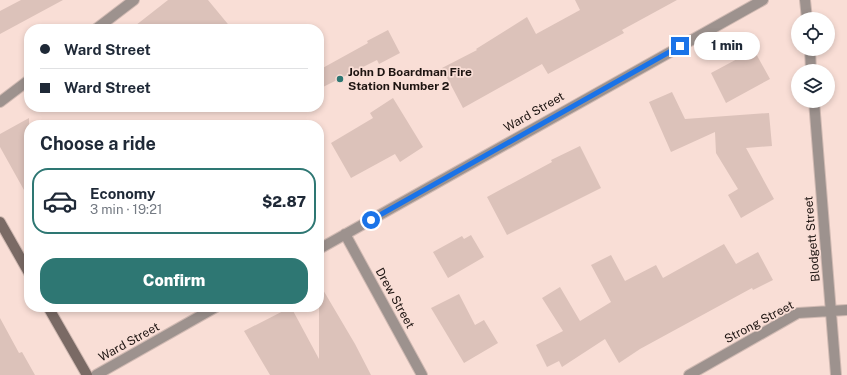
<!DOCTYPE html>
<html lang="en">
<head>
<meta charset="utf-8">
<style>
  :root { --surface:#fff; --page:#f2f2f3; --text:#1f2937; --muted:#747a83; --line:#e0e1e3; --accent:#2e7773 }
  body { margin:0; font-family:"Public Sans",sans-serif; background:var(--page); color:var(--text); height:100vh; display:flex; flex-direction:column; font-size:15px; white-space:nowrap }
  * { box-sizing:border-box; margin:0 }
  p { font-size:13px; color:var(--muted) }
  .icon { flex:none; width:22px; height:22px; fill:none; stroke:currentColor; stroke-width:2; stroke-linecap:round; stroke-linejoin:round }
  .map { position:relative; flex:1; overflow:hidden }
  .sheet { position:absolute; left:24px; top:120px; width:300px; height:192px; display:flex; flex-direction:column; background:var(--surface); border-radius:16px; box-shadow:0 2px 6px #0003 }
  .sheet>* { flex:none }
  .hud { position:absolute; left:24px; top:24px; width:300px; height:88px; border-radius:16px; box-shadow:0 2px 6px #0003; display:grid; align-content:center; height:88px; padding:0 16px; background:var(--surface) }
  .controls { position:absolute; left:791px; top:12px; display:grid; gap:8px }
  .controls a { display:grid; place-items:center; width:44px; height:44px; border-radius:50%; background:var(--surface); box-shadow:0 2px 6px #0003; font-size:20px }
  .end { position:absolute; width:18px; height:18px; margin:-9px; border:5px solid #1a73e8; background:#fff; box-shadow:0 0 0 2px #fff }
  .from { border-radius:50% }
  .bubble { position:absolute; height:28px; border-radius:14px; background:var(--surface); box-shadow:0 2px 6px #0003; font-size:13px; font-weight:800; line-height:28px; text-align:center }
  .hud b { display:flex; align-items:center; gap:14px; height:38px; font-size:15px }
  .hud b+b { border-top:1px solid var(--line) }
  .hud i { width:10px; height:10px; background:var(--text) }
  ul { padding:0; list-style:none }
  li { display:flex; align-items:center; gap:12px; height:66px; margin:0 8px 6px; padding:0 8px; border:2px solid transparent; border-radius:16px }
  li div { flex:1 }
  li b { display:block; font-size:15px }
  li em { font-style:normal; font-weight:800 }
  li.selected { border-color:var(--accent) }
  li>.icon { width:36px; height:36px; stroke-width:1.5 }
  h2 { padding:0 16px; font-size:18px; line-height:48px }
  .button { display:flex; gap:8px; margin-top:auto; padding:8px 16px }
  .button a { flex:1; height:46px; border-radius:16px; background:var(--accent); color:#fff; font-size:16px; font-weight:800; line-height:46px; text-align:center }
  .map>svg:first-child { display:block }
  .building { fill:#dcc2ba }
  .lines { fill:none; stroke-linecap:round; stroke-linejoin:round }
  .minor-casing { stroke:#d1bab3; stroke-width:12 }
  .secondary-casing { stroke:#d1bab3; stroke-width:12 }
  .minor { stroke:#9d928e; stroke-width:10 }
  .secondary { stroke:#7a6a65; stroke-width:10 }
  .route { stroke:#1a73e8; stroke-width:5 }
  .poi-dot { fill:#2e7773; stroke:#f9ded6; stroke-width:1.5 }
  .labels { text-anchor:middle; stroke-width:3.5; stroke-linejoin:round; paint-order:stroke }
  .poi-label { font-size:12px; font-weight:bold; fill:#1d1411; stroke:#f9ded6; text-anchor:start }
  .street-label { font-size:12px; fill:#1d1411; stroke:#f9ded6 }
</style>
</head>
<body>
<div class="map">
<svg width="847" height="375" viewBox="0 0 847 375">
  <rect width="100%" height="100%" fill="#f9ded6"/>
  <!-- building -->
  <path class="building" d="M21,0H63L0,34V11Z
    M168,0H208L232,29H131Z
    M575,0H677L622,30L624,33L548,74L542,64L463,108L442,68L477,50L476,49L527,17L536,34L580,10Z
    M388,30L400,53L379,64L377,60L319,89V70L368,43L367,41Z
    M754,50L770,79L726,103L711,73Z
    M672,92L685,119L769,113L772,146L746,148L774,199L741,218L728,195L738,189L716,153L715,132L671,152L649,102Z
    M393,98L423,147L400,162L395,154L351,178L331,143L373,118L370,113Z
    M29,118V199L0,147V134Z
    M580,146L601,188L507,235L487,197L552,162L551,160Z
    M471,235L484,257L448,278L433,252L462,236L464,239Z
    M724,244L736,264L758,252L773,280L753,290L752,288L640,349L619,363L605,339L562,367L559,361L547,367L536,345L563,331L542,298L560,287L580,321L611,302L591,265L611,255L625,281L656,265L663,278Z
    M319,283L355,344L371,375H270L244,331L291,307L319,359Z
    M459,294L475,325L484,320L498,343L464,363L431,308Z
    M0,318L19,353L22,352L35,375H0Z"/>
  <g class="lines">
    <defs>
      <path id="minor" d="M805,0L807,19
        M96,29L134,0
        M810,49L811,71
        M814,101L836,375
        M0,102L29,80
        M345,234L422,375
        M319,249L763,0
        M96,375L216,307
        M689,375L798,313L847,310"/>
      <path id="secondary" d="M0,222L29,273
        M48,307L87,375"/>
    </defs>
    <!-- minor casing -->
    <use href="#minor" class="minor-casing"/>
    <!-- secondary casing -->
    <use href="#secondary" class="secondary-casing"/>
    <!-- minor -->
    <use href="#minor" class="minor"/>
    <!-- secondary -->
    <use href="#secondary" class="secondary"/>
  </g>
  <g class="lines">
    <!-- route -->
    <path class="route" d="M371,220L680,46"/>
  </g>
  <!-- markers -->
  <circle class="poi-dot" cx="340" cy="79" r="4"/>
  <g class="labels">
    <!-- poi labels -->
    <g class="poi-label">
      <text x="348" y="76">John D Boardman Fire<tspan x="348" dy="14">Station Number 2</tspan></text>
    </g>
    <!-- street labels -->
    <g class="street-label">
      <text transform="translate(534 112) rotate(-30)" y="4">Ward Street</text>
      <text transform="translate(812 239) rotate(-95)" y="4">Blodgett Street</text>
      <text transform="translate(395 298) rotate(61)" y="4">Drew Street</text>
      <text transform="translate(759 322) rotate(-28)" y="4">Strong Street</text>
      <text transform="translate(129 342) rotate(-29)" y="4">Ward Street</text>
    </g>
  </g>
</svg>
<div class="controls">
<a><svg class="icon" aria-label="locate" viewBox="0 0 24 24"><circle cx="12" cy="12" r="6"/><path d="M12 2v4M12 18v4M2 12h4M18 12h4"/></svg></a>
<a><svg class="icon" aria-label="layers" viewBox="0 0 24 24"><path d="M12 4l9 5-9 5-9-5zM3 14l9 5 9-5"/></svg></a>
</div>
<i class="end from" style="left:371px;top:220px"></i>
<i class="end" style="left:680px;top:46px"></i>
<div class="bubble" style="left:694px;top:32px;width:66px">1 min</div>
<div class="hud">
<b><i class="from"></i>Ward Street</b>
<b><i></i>Ward Street</b>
</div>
<section class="sheet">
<h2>Choose a ride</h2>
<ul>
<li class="selected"><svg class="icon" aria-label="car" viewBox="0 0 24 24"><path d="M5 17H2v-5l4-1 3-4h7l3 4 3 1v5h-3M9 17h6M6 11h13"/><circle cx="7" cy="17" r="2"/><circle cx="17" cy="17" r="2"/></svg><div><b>Economy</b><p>3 min · 19:21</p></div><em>$2.87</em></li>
</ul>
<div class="button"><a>Confirm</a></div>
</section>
</div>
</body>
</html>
